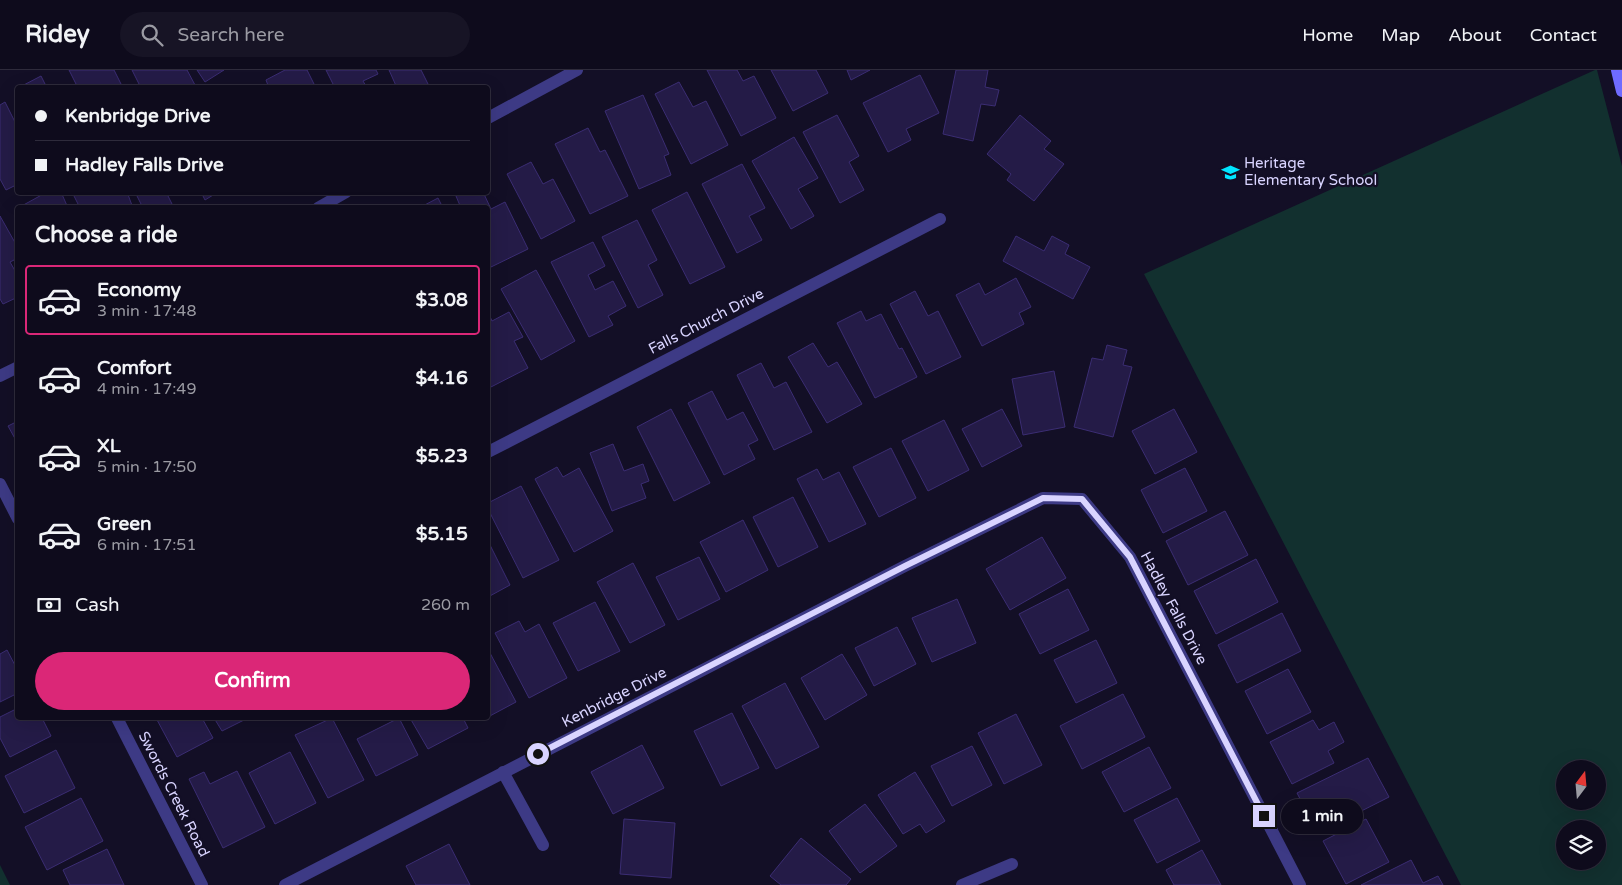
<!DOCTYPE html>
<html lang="en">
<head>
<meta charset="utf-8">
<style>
  :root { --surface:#0e0b1c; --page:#171425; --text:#f1f3f6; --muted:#9b9ba3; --line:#2e2b3b; --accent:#db2777 }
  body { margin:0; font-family:"Varela Round",sans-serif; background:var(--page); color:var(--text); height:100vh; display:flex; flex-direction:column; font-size:19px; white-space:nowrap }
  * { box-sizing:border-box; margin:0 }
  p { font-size:16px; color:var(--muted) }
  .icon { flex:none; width:28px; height:28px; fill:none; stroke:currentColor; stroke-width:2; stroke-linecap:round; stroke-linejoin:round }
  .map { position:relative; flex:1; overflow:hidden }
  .side { position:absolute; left:15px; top:135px; width:475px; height:515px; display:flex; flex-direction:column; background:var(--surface); border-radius:5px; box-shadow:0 5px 20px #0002,0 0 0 1px var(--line) }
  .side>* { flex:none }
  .guide { position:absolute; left:15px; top:15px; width:475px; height:110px; border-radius:5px; box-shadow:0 5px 20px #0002,0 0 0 1px var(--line); display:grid; align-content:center; height:110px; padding:0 20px; background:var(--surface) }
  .needle { width:32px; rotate:16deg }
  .buttons { position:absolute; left:1556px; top:690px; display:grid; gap:10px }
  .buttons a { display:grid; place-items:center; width:50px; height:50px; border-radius:50%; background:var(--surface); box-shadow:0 5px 20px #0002,0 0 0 1px var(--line); font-size:25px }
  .end { position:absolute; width:22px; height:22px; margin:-11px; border:6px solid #d9d4ff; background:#111; box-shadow:0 0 0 2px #111 }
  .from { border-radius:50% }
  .bubble { position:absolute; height:35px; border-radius:18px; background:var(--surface); box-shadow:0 5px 20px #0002,0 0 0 1px var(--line); font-size:16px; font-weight:700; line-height:35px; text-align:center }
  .guide b { display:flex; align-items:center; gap:18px; height:48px; font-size:19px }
  .guide b+b { border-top:1px solid var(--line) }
  .guide i { width:12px; height:12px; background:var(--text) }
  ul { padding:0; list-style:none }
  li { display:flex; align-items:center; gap:15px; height:70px; margin:0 10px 8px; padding:0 10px; border:2px solid transparent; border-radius:5px }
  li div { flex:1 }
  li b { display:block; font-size:19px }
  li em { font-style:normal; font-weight:700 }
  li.current { border-color:var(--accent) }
  li>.icon { width:45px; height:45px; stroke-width:1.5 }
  h2 { padding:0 20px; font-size:22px; line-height:60px }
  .pay { display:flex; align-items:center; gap:12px; height:55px; padding:0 20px; font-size:19px }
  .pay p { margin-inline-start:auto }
  .cta { display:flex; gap:10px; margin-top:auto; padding:10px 20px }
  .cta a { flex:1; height:58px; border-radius:30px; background:var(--accent); color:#fff; font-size:20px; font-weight:700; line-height:58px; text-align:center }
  header { display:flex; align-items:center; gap:30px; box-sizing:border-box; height:70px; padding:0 25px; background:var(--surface); border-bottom:1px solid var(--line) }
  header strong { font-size:24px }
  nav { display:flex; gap:28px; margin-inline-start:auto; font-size:18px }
  .search { width:350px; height:45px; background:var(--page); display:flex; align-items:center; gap:12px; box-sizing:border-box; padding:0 18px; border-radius:28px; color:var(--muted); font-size:19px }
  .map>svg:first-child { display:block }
  .green { fill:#12302f; fill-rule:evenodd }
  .building { fill:#241b47; stroke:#3b2d73 }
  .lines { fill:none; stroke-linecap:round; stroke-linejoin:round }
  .street { stroke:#3d3a85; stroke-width:12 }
  .secondary { stroke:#6f6bff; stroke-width:12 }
  .route { stroke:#d9d4ff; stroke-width:6 }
  .labels { text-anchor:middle; stroke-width:4.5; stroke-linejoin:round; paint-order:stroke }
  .poi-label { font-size:15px; fill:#d9d4ff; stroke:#130f26; text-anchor:start }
  .street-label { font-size:15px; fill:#d9d4ff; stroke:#130f26 }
</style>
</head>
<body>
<header>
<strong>Ridey</strong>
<div class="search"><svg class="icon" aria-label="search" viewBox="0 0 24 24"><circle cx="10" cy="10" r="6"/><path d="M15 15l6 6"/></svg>Search here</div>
<nav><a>Home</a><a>Map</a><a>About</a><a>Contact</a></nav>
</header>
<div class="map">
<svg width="1622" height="815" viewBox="0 0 1622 815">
  <rect width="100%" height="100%" fill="#130f26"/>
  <!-- green -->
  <path class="green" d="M1595,0H1597L1622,96V815H1461L1144,204ZM1565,699H1598V731H1565ZM1565,759H1598V791H1565Z
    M0,795L10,815H0Z"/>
  <!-- building -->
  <path class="building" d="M69,0H114L123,18H78Z
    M132,0H187L195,15L191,18H141Z
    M197,0H224L205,12Z
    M285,0H307L316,18H269L266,10Z
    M326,0H376L378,4L363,11L367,18H335Z
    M389,0H421L430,18H397Z
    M707,0H737L743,11L754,6L776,48L741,66Z
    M771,0H816L828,23L793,41Z
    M847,0H870L851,10Z
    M956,0H988L985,17L999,20L995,36L981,34L973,71L943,64Z
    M920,5L939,43L906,59L911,70L888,82L863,33Z
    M41,6L47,18H18Z
    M679,12L693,37L706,31L728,75L691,94L655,24Z
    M643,25L669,84L664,86L671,105L639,119L605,41Z
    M5,32L18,58V114L6,120L0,109V35Z
    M837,45L859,86L849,92L864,120L840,133L803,62Z
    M1020,45L1051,71L1044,79L1064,94L1034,131L1007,110L1011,104L987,84Z
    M588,58L600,82L605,80L628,126L590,144L555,74Z
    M794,67L818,108L798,119L814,146L791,159L752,91Z
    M531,92L543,114L553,109L575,151L541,169L507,104Z
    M742,94L765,138L749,146L762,170L737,183L702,114Z
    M47,122H61L68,138H18Z
    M72,122H127L133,138H80Z
    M135,122H166L174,138H143Z
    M201,122H218L205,130Z
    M463,122H483L491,139L505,132L528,179L491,197L488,190V138H461L456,126Z
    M687,122L725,197L690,214L652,140Z
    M438,128L443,138H419Z
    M0,146L18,178V188L10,192L18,206V227L3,234L0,229Z
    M637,150L657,190L648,195L663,225L638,238L602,167Z
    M1016,166L1044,181L1052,166L1069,175L1065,184L1090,197L1073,229L1003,191Z
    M593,172L605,196L588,205L595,220L613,211L626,236L608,246L613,255L589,267L551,192Z
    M536,200L575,271L541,290L501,219Z
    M1016,208L1031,237L1019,243L1024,254L982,276L956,225L979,213L985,225Z
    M915,221L928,246L938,241L961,287L926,304L890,234Z
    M861,241L866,251L881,244L899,279L902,278L917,307L875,328L837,253Z
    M488,242L492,251L509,242L523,267L514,271L528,298L489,318L488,314Z
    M813,273L828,297L837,292L862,334L827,353L788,287Z
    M1107,275L1127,280L1123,295L1132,297L1113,367L1074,357L1092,288L1103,290Z
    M761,293L774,318L786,312L812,362L774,380L737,305Z
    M1054,301L1065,357L1023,365L1012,309Z
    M712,321L727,350L743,342L758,370L748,375L755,389L724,405L688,333Z
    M671,339L710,413L674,431L637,357Z
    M1002,339L1022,376L982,397L962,359Z
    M1174,339L1197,382L1155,404L1132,361Z
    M944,350L969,400L928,421L902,371Z
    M18,351V374L8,356Z
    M613,374L624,401L643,394L649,411L641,414L646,428L612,441L590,383Z
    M891,378L916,428L879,447L853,397Z
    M557,397L563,407L579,398L613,461L574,482L535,409Z
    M1185,398L1207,441L1163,463L1141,420Z
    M817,399L823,410L839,402L866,454L829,472L797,409Z
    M521,416L559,490L523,508L488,439V433Z
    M793,427L818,477L778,497L753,447Z
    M1225,441L1248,485L1188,515L1166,471Z
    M743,450L768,500L726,522L700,472Z
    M1042,467L1066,508L1010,540L986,499Z
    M488,471L510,515L488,527Z
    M699,487L720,529L678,550L656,507Z
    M1256,489L1278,532L1216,564L1194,521Z
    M633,493L665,555L630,573L597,512Z
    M1068,519L1089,560L1040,584L1019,544Z
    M957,529L976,573L932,592L912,548Z
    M595,532L620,581L578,601L553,553Z
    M1282,543L1301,581L1237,613L1218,575Z
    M519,551L525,562L539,554L567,608L529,628L495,563Z
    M897,557L916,594L874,616L855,578Z
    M1096,570L1117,613L1076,633L1054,590Z
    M7,580L18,601V623L0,632V584Z
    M490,583L516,632L488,647V584Z
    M842,584L867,625L825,650L801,608Z
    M1288,599L1311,642L1267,664L1245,621Z
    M785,613L819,677L776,699L742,636Z
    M1123,624L1145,667L1082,699L1060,656Z
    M18,638V648H42L51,666L10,687L0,668V647Z
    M732,643L759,698L721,716L694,661Z
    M1016,644L1042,695L1004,714L978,663Z
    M156,648H202L213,668L177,687Z
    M214,648H248L222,661Z
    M332,648L364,710L328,728L295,665Z
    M399,648L418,685L376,706L357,669Z
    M410,648H463L468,658L428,679Z
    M1313,650L1319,660L1334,652L1344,672L1328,681L1334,693L1292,714L1270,672Z
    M642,675L664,718L613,744L591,702Z
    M972,676L992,715L952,736L931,696Z
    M1149,677L1171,718L1124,742L1102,702Z
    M56,680L75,718L24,743L5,706Z
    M290,682L316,733L275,754L249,703Z
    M1368,688L1389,727L1318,763L1297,723Z
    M237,701L265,757L223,778L189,709L204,702L210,714Z
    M915,702L945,751L926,763L920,754L903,764L878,725Z
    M81,728L103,771L47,800L25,757Z
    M1177,728L1200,771L1157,793L1134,750Z
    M865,734L897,776L860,803L829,761Z
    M624,749L675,753L671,808L620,804Z
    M1366,749L1389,792L1346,814L1323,771Z
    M801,768L851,809L846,815H781L770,806Z
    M449,774L470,815H416L406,796Z
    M107,779L124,815H70L63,800Z
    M1202,780L1221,815H1174L1166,800Z
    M1411,790L1423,813L1438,806L1443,815H1361Z"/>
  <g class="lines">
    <!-- street -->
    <path class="street" d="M488,48L577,0
      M318,138L346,122
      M0,306L18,297
      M488,382L940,149
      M0,414L18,449
      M117,648L202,815
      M503,702L543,775
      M285,815L905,496L1043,428L1082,429L1130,487L1300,815
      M962,815L1012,794"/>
    <!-- secondary -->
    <path class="secondary" d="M1617,0L1622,21"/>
  </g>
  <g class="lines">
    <!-- route -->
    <path class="route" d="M538,684L905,496L1043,428L1082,429L1130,487L1264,746"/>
  </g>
  <!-- icons -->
  <defs>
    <symbol id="school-bare" viewBox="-9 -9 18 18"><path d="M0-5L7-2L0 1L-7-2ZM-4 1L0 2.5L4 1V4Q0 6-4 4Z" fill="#00e5ff" stroke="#130f26" stroke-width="2.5" paint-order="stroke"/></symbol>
  </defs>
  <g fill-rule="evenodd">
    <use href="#school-bare" x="1218" y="90" width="25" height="25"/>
  </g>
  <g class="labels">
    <!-- poi labels -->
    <g class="poi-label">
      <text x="1244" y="98">Heritage<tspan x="1244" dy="17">Elementary School</tspan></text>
    </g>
    <!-- street labels -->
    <g class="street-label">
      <text transform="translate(706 251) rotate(-27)" y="5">Falls Church Drive</text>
      <text transform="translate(1174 538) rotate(62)" y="5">Hadley Falls Drive</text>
      <text transform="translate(614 627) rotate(-27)" y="5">Kenbridge Drive</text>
      <text transform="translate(174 724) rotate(63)" y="5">Swords Creek Road</text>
    </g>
  </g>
</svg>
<div class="buttons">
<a><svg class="needle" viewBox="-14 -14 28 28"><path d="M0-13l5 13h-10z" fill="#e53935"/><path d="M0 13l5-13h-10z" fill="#9b9ba3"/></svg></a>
<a><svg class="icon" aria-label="layers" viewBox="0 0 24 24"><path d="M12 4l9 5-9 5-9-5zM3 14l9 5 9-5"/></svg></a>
</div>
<i class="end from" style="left:538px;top:684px"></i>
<i class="end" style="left:1264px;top:746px"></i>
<div class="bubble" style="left:1281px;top:729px;width:82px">1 min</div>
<div class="guide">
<b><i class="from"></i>Kenbridge Drive</b>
<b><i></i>Hadley Falls Drive</b>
</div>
<section class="side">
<h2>Choose a ride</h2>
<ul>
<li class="current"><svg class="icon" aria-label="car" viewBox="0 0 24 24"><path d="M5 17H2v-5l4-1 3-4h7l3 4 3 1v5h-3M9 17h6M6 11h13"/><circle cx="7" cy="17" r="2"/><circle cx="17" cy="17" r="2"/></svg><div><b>Economy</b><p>3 min · 17:48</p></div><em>$3.08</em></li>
<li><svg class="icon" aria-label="car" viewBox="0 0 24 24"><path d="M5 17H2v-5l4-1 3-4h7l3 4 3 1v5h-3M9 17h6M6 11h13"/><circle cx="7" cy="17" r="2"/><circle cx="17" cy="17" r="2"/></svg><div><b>Comfort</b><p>4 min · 17:49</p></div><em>$4.16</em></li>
<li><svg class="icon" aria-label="car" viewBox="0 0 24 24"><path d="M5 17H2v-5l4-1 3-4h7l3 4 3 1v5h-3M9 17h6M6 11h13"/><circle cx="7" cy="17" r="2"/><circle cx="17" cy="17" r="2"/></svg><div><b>XL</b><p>5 min · 17:50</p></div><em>$5.23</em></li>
<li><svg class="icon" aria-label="car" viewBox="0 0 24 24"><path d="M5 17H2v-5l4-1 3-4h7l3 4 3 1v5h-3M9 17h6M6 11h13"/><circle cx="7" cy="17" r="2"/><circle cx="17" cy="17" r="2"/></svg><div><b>Green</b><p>6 min · 17:51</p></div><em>$5.15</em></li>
</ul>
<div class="pay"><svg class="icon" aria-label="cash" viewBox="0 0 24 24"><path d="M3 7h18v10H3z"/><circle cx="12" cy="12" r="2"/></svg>Cash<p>260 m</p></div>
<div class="cta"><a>Confirm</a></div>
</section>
</div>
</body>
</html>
